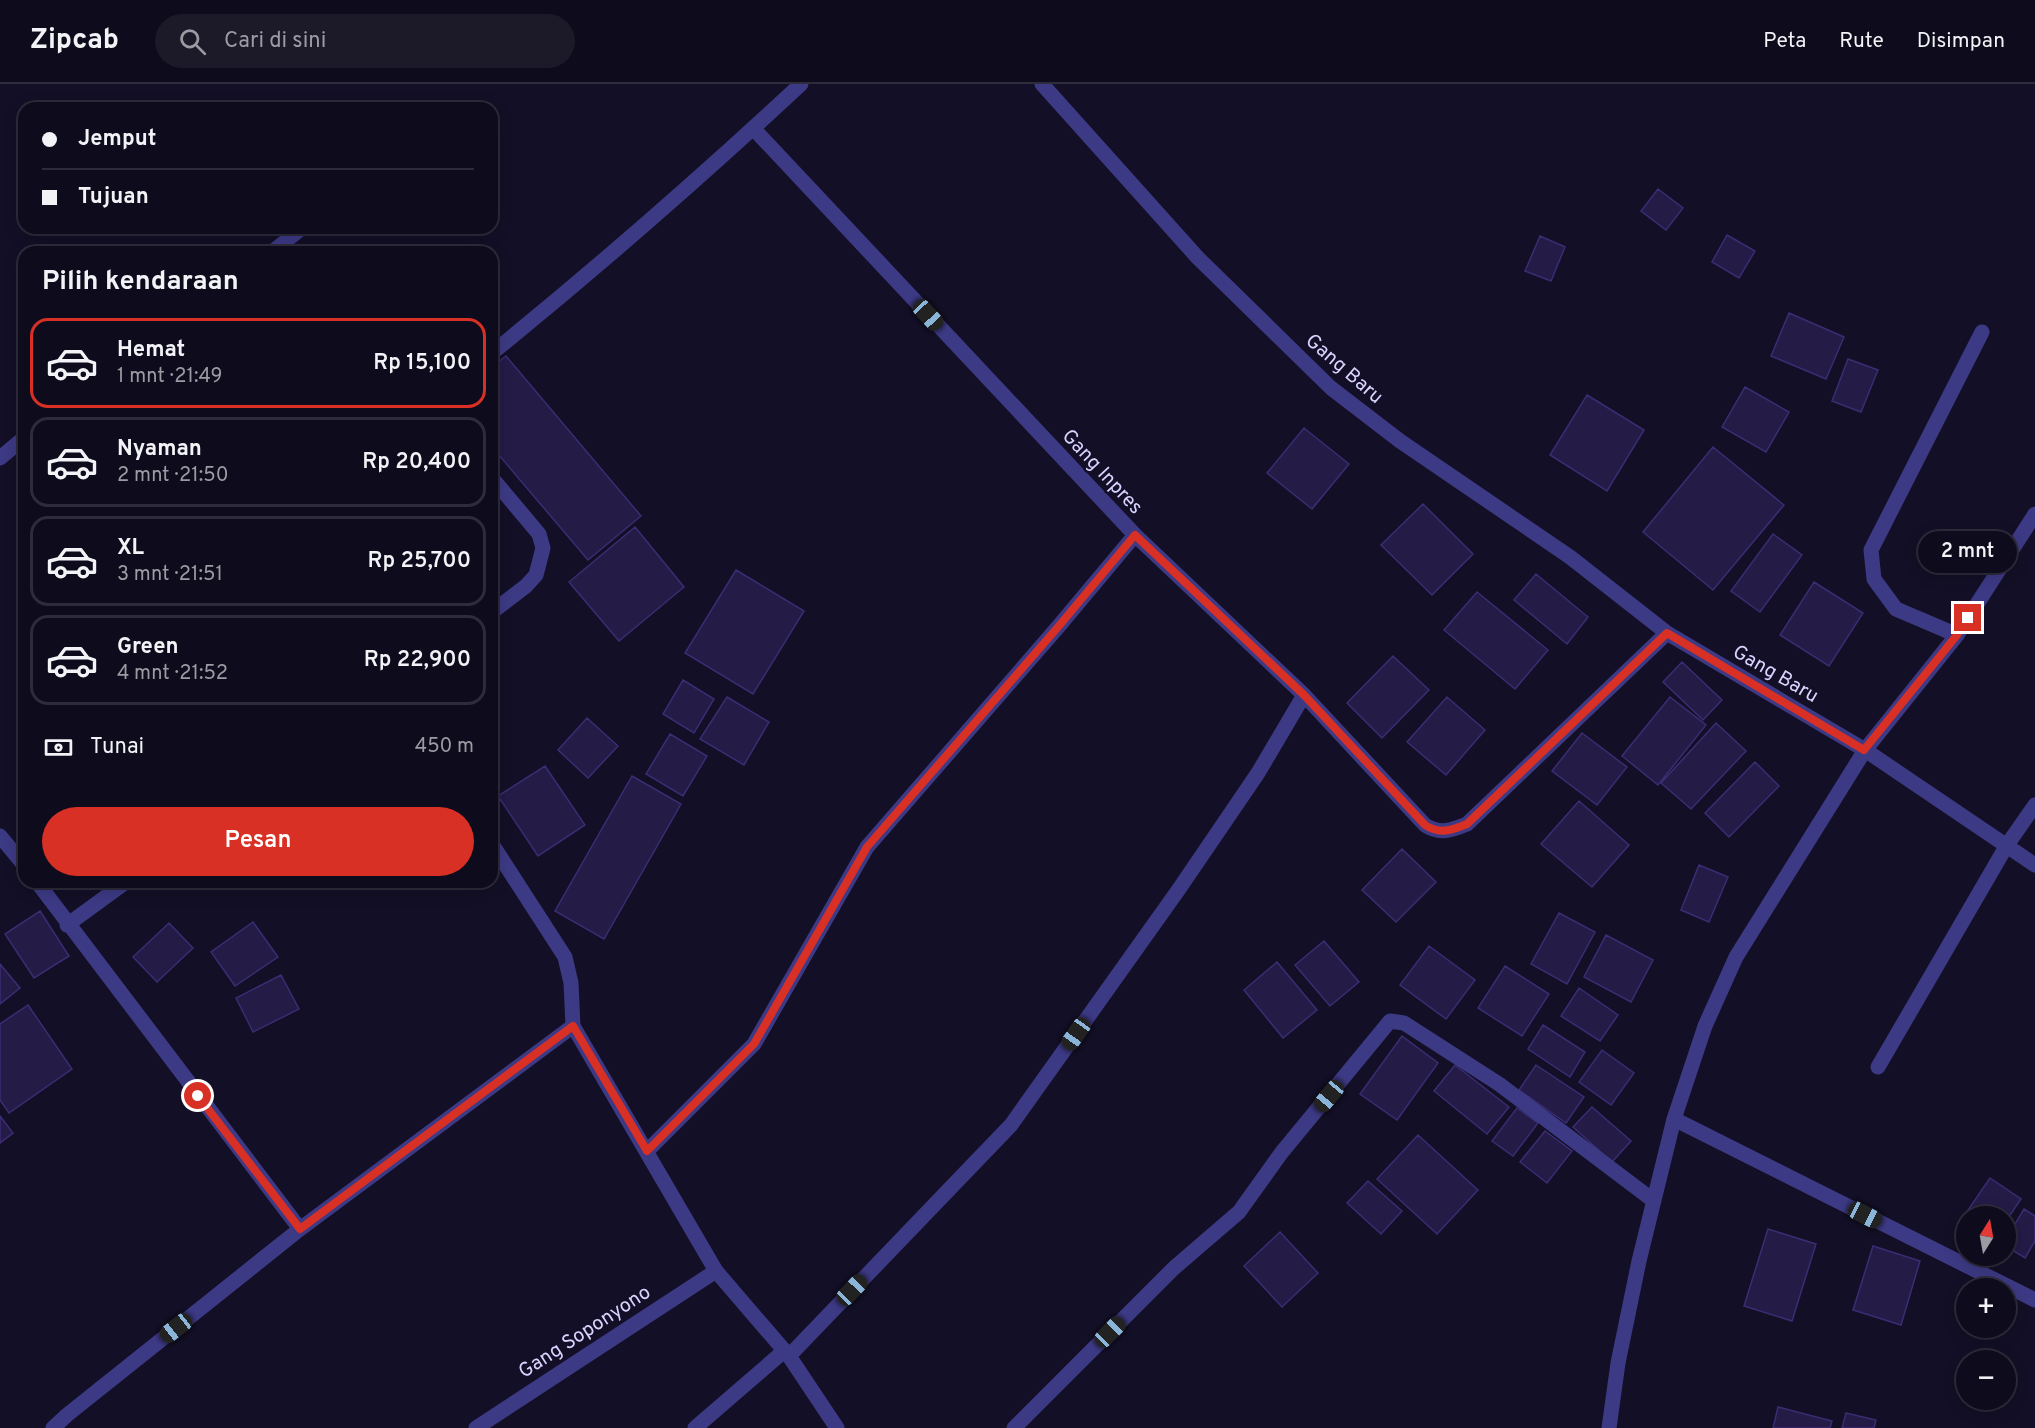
<!DOCTYPE html>
<html lang="id">
<head>
<meta charset="utf-8">
<style>
  :root { --surface:#0e0b1c; --page:#1c1929; --text:#f1f3f6; --muted:#9b9ba3; --line:#2e2b3b; --accent:#d93025 }
  body { margin:0; font-family:Overpass,sans-serif; background:var(--page); color:var(--text); height:100vh; display:flex; flex-direction:column; font-size:22px; white-space:nowrap }
  * { box-sizing:border-box; margin:0 }
  p { font-size:20px; color:var(--muted) }
  .icon { flex:none; width:33px; height:33px; fill:none; stroke:currentColor; stroke-width:2; stroke-linecap:round; stroke-linejoin:round }
  .map { position:relative; flex:1; overflow:hidden }
  .sheet { position:absolute; left:18px; top:162px; width:480px; height:642px; display:flex; flex-direction:column; background:var(--surface); border-radius:18px; box-shadow:0 3px 15px #0003,0 0 0 2px var(--line) }
  .sheet>* { flex:none }
  .guide { position:absolute; left:18px; top:18px; width:480px; height:132px; border-radius:18px; box-shadow:0 3px 15px #0003,0 0 0 2px var(--line); display:grid; align-content:center; height:132px; padding:0 24px; background:var(--surface) }
  .needle { width:39px; rotate:11deg }
  .controls { position:absolute; left:1956px; top:1122px; display:grid; gap:12px }
  .controls a { display:grid; place-items:center; width:60px; height:60px; border-radius:50%; background:var(--surface); box-shadow:0 3px 15px #0003,0 0 0 2px var(--line); font-size:30px }
  .end { position:absolute; width:27px; height:27px; margin:-14px; border:8px solid #d93025; background:#fff; box-shadow:0 0 0 3px #fff }
  .from { border-radius:50% }
  .bubble { position:absolute; height:42px; border-radius:21px; background:var(--surface); box-shadow:0 3px 15px #0003,0 0 0 2px var(--line); font-size:20px; font-weight:600; line-height:42px; text-align:center }
  .car { position:absolute; width:18px; height:36px; margin:-18px -9px; border-radius:8px; box-shadow:0 0 4px 2px #0007; background:linear-gradient(#222 24%,#8ab4d8 0 40%,#222 0 76%,#8ab4d8 0 86%,#222 0) }
  .guide b { display:flex; align-items:center; gap:21px; height:57px; font-size:22px }
  .guide b+b { border-top:2px solid var(--line) }
  .guide i { width:15px; height:15px; background:var(--text) }
  ul { padding:0; list-style:none }
  li { display:flex; align-items:center; gap:18px; height:90px; margin:0 12px 9px; padding:0 12px; border:3px solid var(--line); border-radius:18px }
  li div { flex:1 }
  li b { display:block; font-size:22px }
  li em { font-style:normal; font-weight:600 }
  li.selected { border-color:var(--accent) }
  li>.icon { width:54px; height:54px; stroke-width:1.5 }
  h2 { padding:0 24px; font-size:27px; line-height:72px }
  .pay { display:flex; align-items:center; gap:15px; height:66px; padding:0 24px; font-size:22px }
  .pay p { margin-inline-start:auto }
  .action { display:flex; gap:12px; margin-top:auto; padding:12px 24px }
  .action a { flex:1; height:69px; border-radius:36px; background:var(--accent); color:#fff; font-size:24px; font-weight:600; line-height:69px; text-align:center }
  header { display:flex; align-items:center; gap:36px; box-sizing:border-box; height:84px; padding:0 30px; background:var(--surface); border-bottom:2px solid var(--line) }
  header strong { font-size:28px }
  nav { display:flex; gap:33px; margin-inline-start:auto; font-size:21px }
  .search { width:420px; height:54px; background:var(--page); display:flex; align-items:center; gap:15px; box-sizing:border-box; padding:0 21px; border-radius:33px; color:var(--muted); font-size:22px }
  .map>svg:first-child { display:block }
  .building { fill:#241b47; stroke:#3b2d73; stroke-width:1.5 }
  .lines { fill:none; stroke-linecap:round; stroke-linejoin:round }
  .lane { stroke:#3d3a85; stroke-width:15 }
  .street { stroke:#3d3a85; stroke-width:15 }
  .route { stroke:#d93025; stroke-width:8 }
  .labels { text-anchor:middle; stroke-width:5; stroke-linejoin:round; paint-order:stroke }
  .street-label { font-size:20px; fill:#d9d4ff; stroke:#130f26 }
</style>
</head>
<body>
<header>
<strong>Zipcab</strong>
<div class="search"><svg class="icon" aria-label="search" viewBox="0 0 24 24"><circle cx="10" cy="10" r="6"/><path d="M15 15l6 6"/></svg>Cari di sini</div>
<nav><a>Peta</a><a>Rute</a><a>Disimpan</a></nav>
</header>
<div class="map">
<svg width="2035" height="1344" viewBox="0 0 2035 1344">
  <rect width="100%" height="100%" fill="#130f26"/>
  <!-- building -->
  <path class="building" d="M1658,105L1683,124L1666,146L1641,127Z
    M1727,151L1755,167L1739,194L1712,178Z
    M1540,152L1565,163L1551,197L1525,187Z
    M1789,229L1844,253L1826,295L1771,272Z
    M506,272L641,432L588,476L492,363V283Z
    M1848,275L1878,286L1861,328L1832,317Z
    M1745,303L1789,328L1766,368L1722,343Z
    M1587,311L1644,346L1607,407L1550,371Z
    M1304,344L1349,380L1312,425L1267,389Z
    M1713,363L1784,421L1713,506L1643,448Z
    M1423,420L1473,470L1432,511L1381,461Z
    M635,443L684,503L619,557L569,498Z
    M1773,450L1802,471L1760,528L1731,507Z
    M736,486L804,527L753,610L685,569Z
    M1536,490L1588,533L1567,560L1514,516Z
    M1814,498L1863,529L1829,582L1780,551Z
    M1477,508L1548,566L1515,605L1444,546Z
    M1393,572L1429,606L1382,654L1347,619Z
    M1682,578L1722,616L1703,636L1663,598Z
    M683,596L714,615L694,649L663,630Z
    M727,613L769,638L744,681L700,655Z
    M1447,613L1485,646L1446,691L1407,658Z
    M1670,613L1706,641L1658,701L1622,672Z
    M587,634L618,662L588,694L558,666Z
    M1716,639L1746,667L1691,725L1661,699Z
    M1582,649L1627,683L1597,721L1552,687Z
    M670,650L707,672L683,712L646,690Z
    M1755,678L1779,702L1729,753L1705,729Z
    M545,682L585,741L538,772L498,712Z
    M632,692L681,720L604,855L555,827Z
    M1579,717L1629,761L1592,803L1541,760Z
    M1402,765L1436,798L1396,838L1362,806Z
    M1699,781L1728,793L1709,838L1681,826Z
    M40,827L69,872L34,894L5,850Z
    M1559,829L1595,848L1567,900L1531,880Z
    M253,838L278,873L235,902L211,868Z
    M169,839L193,864L157,898L133,873Z
    M1606,851L1653,876L1631,918L1584,893Z
    M1324,857L1359,898L1330,922L1295,881Z
    M1429,862L1475,896L1446,935L1400,901Z
    M1277,878L1317,926L1283,954L1244,906Z
    M0,880L20,904L0,920Z
    M1505,882L1549,910L1522,952L1478,924Z
    M281,891L299,925L253,948L236,914Z
    M1579,904L1618,931L1600,957L1561,932Z
    M28,921L72,985L9,1029L0,1016V940Z
    M1543,941L1585,968L1570,993L1528,965Z
    M1402,952L1438,979L1397,1036L1360,1010Z
    M1602,966L1634,989L1611,1021L1579,998Z
    M1455,981L1509,1023L1487,1050L1434,1007Z
    M1536,981L1584,1013L1566,1039L1519,1006Z
    M1592,1023L1631,1057L1612,1078L1573,1043Z
    M1517,1024L1538,1039L1513,1072L1492,1057Z
    M0,1032L13,1049L0,1059Z
    M1545,1047L1572,1067L1547,1099L1520,1078Z
    M1418,1051L1478,1106L1437,1150L1377,1095Z
    M1990,1094L2021,1115L2006,1137V1132L1966,1134L1964,1132Z
    M1368,1097L1402,1127L1381,1150L1347,1119Z
    M2024,1125L2035,1132V1157L2025,1174L2006,1162V1155Z
    M1768,1145L1816,1160L1792,1237L1744,1222Z
    M1280,1148L1318,1189L1282,1223L1244,1182Z
    M1873,1162L1920,1177L1901,1241L1853,1226Z
    M1778,1323L1832,1337L1830,1344H1773Z
    M1846,1329L1876,1336L1874,1344H1842Z"/>
  <g class="lines">
    <!-- lane -->
    <path class="lane" d="M1957,551L1896,525L1874,495L1871,466L1982,248"/>
    <!-- street -->
    <path class="street" d="M1042,0L1198,174L1331,304L1400,357L1570,473L1667,549L1865,666L2035,781
      M753,44L1135,451L1304,611L1425,741C1440,751 1452,746 1467,740L1667,549
      M272,168L302,144
      M492,269C598,183 701,93 801,0
      M0,374L24,354
      M492,394L539,450L543,464L536,491L526,502L492,528
      M0,752L24,781
      M492,760L565,873L571,899L573,942L716,1187L789,1272L837,1344
      M37,798L300,1145
      M67,841L126,798
      M1878,983L2007,761L2035,721
      M1674,1035L2035,1216
      M647,1067L754,960L867,763L1058,543L1135,451
      M789,1272L1011,1041L1179,805L1258,689L1304,611
      M53,1344L67,1331L300,1145L573,942
      M476,1344L716,1187
      M695,1344L784,1267
      M1014,1344L1174,1184L1239,1128L1282,1068L1390,937L1404,939L1499,1000L1654,1117
      M1609,1344L1618,1279L1639,1177L1674,1035L1705,942L1736,873L1865,666L1957,551L2035,430"/>
  </g>
  <g class="lines">
    <!-- route -->
    <path class="route" d="M198,1012L300,1145L573,942L647,1067L754,960L867,763L1058,543L1135,451L1304,611L1425,741C1440,751 1452,746 1467,740L1667,549L1864,666L1957,551L1968,534"/>
  </g>
  <g class="labels">
    <!-- street labels -->
    <g class="street-label">
      <text transform="translate(1345 284) rotate(41)" y="7">Gang Baru</text>
      <text transform="translate(1103 387) rotate(47)" y="7">Gang Inpres</text>
      <text transform="translate(1776 589) rotate(30)" y="7">Gang Baru</text>
      <text transform="translate(584 1247) rotate(-33)" y="7">Gang Soponyono</text>
    </g>
  </g>
</svg>
<div class="controls">
<a><svg class="needle" viewBox="-14 -14 28 28"><path d="M0-13l5 13h-10z" fill="#e53935"/><path d="M0 13l5-13h-10z" fill="#9b9ba3"/></svg></a>
<a>+</a>
<a>−</a>
</div>
<i class="end from" style="left:198px;top:1012px"></i>
<i class="end" style="left:1968px;top:534px"></i>
<div class="bubble" style="left:1918px;top:447px;width:99px">2 mnt</div>
<i class="car" style="left:928px;top:231px;rotate:137deg"></i>
<i class="car" style="left:1076px;top:950px;rotate:215deg"></i>
<i class="car" style="left:1329px;top:1012px;rotate:220deg"></i>
<i class="car" style="left:1865px;top:1131px;rotate:117deg"></i>
<i class="car" style="left:852px;top:1206px;rotate:44deg"></i>
<i class="car" style="left:176px;top:1244px;rotate:232deg"></i>
<i class="car" style="left:1110px;top:1248px;rotate:45deg"></i>
<div class="guide">
<b><i class="from"></i>Jemput</b>
<b><i></i>Tujuan</b>
</div>
<section class="sheet">
<h2>Pilih kendaraan</h2>
<ul>
<li class="selected"><svg class="icon" aria-label="car" viewBox="0 0 24 24"><path d="M5 17H2v-5l4-1 3-4h7l3 4 3 1v5h-3M9 17h6M6 11h13"/><circle cx="7" cy="17" r="2"/><circle cx="17" cy="17" r="2"/></svg><div><b>Hemat</b><p>1 mnt · 21:49</p></div><em>Rp 15,100</em></li>
<li><svg class="icon" aria-label="car" viewBox="0 0 24 24"><path d="M5 17H2v-5l4-1 3-4h7l3 4 3 1v5h-3M9 17h6M6 11h13"/><circle cx="7" cy="17" r="2"/><circle cx="17" cy="17" r="2"/></svg><div><b>Nyaman</b><p>2 mnt · 21:50</p></div><em>Rp 20,400</em></li>
<li><svg class="icon" aria-label="car" viewBox="0 0 24 24"><path d="M5 17H2v-5l4-1 3-4h7l3 4 3 1v5h-3M9 17h6M6 11h13"/><circle cx="7" cy="17" r="2"/><circle cx="17" cy="17" r="2"/></svg><div><b>XL</b><p>3 mnt · 21:51</p></div><em>Rp 25,700</em></li>
<li><svg class="icon" aria-label="car" viewBox="0 0 24 24"><path d="M5 17H2v-5l4-1 3-4h7l3 4 3 1v5h-3M9 17h6M6 11h13"/><circle cx="7" cy="17" r="2"/><circle cx="17" cy="17" r="2"/></svg><div><b>Green</b><p>4 mnt · 21:52</p></div><em>Rp 22,900</em></li>
</ul>
<div class="pay"><svg class="icon" aria-label="cash" viewBox="0 0 24 24"><path d="M3 7h18v10H3z"/><circle cx="12" cy="12" r="2"/></svg>Tunai<p>450 m</p></div>
<div class="action"><a>Pesan</a></div>
</section>
</div>
</body>
</html>
